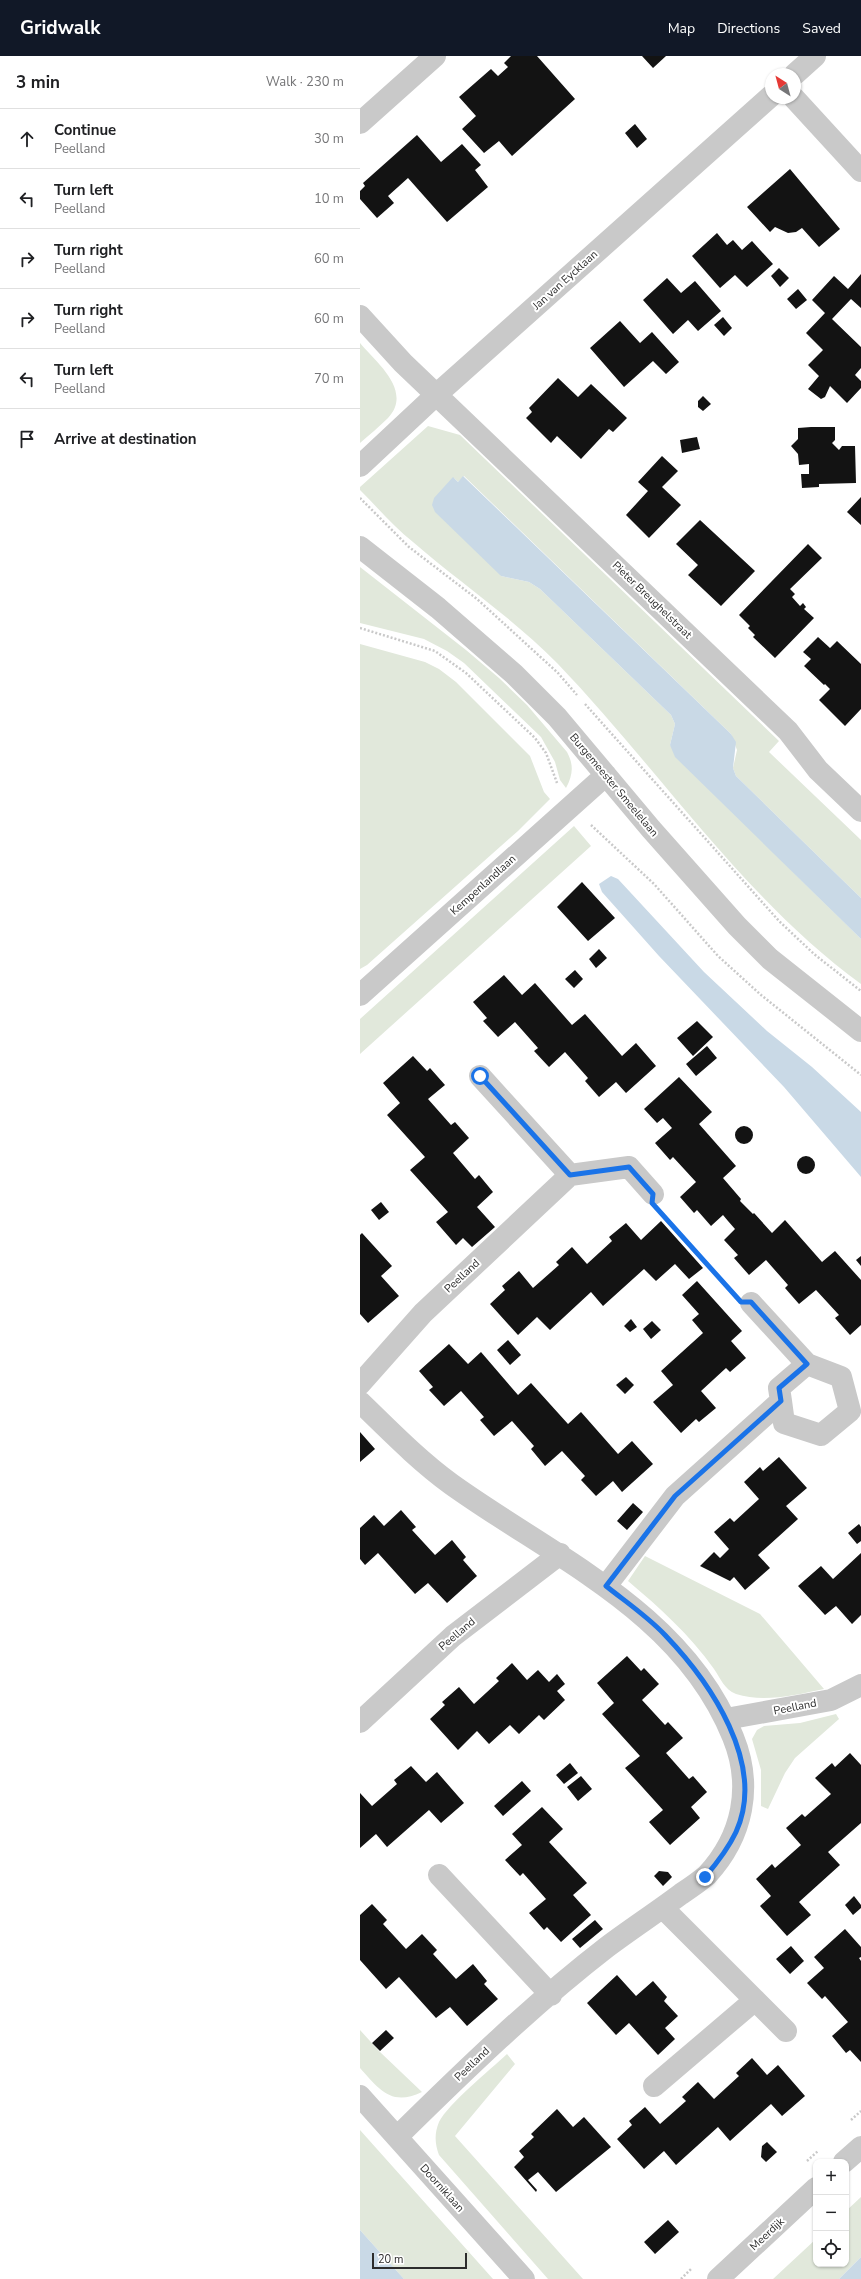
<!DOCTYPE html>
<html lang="en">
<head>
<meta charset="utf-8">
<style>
	:root { --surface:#fff; --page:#f6f6f6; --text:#202124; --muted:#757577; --line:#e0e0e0; --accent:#111827 }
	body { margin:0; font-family:"Nunito Sans",sans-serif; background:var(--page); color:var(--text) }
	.controls { position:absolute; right:12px; bottom:12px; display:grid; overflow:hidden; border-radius:8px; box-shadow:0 1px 3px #0004 }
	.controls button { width:36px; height:36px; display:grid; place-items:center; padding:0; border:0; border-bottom:1px solid var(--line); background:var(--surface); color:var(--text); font:20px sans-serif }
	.compass { position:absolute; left:405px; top:12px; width:36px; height:36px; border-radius:50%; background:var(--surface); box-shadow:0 1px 3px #0004; rotate:324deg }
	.scale { position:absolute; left:12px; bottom:10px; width:95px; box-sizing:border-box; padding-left:4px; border:2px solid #2c2c2c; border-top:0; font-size:11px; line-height:14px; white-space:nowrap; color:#2c2c2c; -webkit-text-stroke:3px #fff; paint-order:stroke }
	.stop { position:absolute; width:12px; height:12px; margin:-9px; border:3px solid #1a73e8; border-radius:50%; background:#fff }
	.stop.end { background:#1a73e8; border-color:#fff; box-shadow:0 1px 4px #0008 }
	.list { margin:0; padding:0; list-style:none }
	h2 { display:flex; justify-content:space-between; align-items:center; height:52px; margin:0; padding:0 16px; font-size:17px }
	h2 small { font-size:13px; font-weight:400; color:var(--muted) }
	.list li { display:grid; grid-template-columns:26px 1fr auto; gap:12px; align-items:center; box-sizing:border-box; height:60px; padding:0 16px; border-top:1px solid var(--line) }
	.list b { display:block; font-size:15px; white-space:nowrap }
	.list p { margin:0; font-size:13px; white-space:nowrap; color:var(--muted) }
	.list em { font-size:13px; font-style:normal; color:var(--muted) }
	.icon { flex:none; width:22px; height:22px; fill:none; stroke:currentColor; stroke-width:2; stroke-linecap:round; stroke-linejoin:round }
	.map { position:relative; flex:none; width:501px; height:2223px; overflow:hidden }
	header { display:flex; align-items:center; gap:24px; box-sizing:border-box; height:56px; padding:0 20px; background:var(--accent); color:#fff }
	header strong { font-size:19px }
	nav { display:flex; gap:22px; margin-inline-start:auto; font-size:14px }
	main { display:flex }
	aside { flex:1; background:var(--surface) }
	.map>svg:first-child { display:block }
</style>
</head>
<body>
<header>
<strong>Gridwalk</strong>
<nav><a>Map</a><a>Directions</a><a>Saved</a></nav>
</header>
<main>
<aside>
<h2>3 min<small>Walk · 230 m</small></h2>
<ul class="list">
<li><svg class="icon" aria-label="ahead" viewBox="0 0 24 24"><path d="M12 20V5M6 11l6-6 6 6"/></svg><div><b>Continue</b><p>Peelland</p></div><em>30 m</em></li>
<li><svg class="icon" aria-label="left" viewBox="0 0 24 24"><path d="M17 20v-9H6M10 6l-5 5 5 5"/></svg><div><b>Turn left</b><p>Peelland</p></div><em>10 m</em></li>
<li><svg class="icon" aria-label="right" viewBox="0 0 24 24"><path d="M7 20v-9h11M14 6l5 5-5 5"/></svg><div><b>Turn right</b><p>Peelland</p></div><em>60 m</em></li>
<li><svg class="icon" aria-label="right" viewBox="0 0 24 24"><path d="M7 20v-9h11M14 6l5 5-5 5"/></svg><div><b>Turn right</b><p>Peelland</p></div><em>60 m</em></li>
<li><svg class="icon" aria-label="left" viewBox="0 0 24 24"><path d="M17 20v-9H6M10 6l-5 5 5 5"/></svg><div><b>Turn left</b><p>Peelland</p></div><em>70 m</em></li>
<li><svg class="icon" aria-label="arrive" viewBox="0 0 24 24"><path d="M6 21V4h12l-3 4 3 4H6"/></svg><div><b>Arrive at destination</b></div></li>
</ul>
</aside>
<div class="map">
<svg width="501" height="2223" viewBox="0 0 501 2223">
	<rect width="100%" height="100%" fill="#fff"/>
	<path fill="#e1e8db" d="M0 287C17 307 53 335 28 362 19 371 9 379 0 387Z
		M68 370 100 379 419 685 409 696 501 784V842L376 720 373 712 377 694 371 678 104 420 98 426 94 422 141 520 169 526 180 533 311 659 315 668 310 689 438 821 501 883V928C381 840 299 713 197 607 153 562 100 527 53 486 34 471 17 451 0 434V431Z
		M0 511 106 594 139 622 167 649 207 696C214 709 213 719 206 732L200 724 195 706 181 681 104 607 87 595 64 583 0 567Z
		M0 588 65 606 79 613 96 626 170 700 184 736 190 743 158 775 7 909 0 913Z
		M214 770 231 790 0 998V963Z
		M285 1500 400 1558 464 1633C436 1639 403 1647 376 1638 364 1633 361 1623 354 1613 330 1579 300 1552 268 1525Z
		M476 1658 479 1663 435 1702 425 1717 408 1753 401 1750V1714L392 1683 397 1674 404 1670 440 1667Z
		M0 1974 20 1996 62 2036C31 2051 19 2033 0 2012Z
		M147 1998 155 2008 95 2080 223 2223H188L79 2099C75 2088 74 2078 79 2066 88 2048 130 2014 147 1998Z
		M0 2074 133 2223H44L0 2174Z
		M501 2141V2201L479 2223H413L456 2183V2208H486V2155Z"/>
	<path fill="#c9d9e6" d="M103 420 371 678 376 686 373 712 376 720 501 842V883L315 701 310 689 315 668 311 659 180 533 169 526 141 520 75 456 72 449 74 442 93 421 98 426Z
		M251 820 258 823 344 916 407 975 452 1011 501 1056V1121L424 1031 299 900 242 836 239 828Z
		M0 2174 44 2223H0Z
		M501 2201V2223H479Z"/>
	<path fill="#131313" d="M151 0H177L215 43 152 100 139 85 124 97 102 73 116 60 99 41 131 13 138 20 148 11 144 7Z
		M282 0H306L293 12Z
		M275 68 287 83 277 92 265 77Z
		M57 79 81 106 102 88 121 109 115 114 128 131 87 166 48 122 28 140 34 147 17 162 0 143V135L5 130 3 127Z
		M430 113 480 173 459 191 442 172 436 176 428 177 415 171 410 176 387 151Z
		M357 177 367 189 373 184 382 194 392 185 413 208 387 231 375 219 360 232 332 200Z
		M419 212 429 222 420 231 411 220Z
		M501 218V252L491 243 472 263 501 291V312L495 319 501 325V332L487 347 470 330 465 341 461 343 448 333 459 320 448 309 463 294 446 277 465 257 452 244 474 220 488 233Z
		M307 222 321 237 335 225 361 255 338 275 328 264 313 278 283 244Z
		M438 233 447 244 436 253 427 243Z
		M363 261 372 272 364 280 354 269Z
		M260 265 280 287 292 276 319 306 306 318 293 305 264 331 230 292Z
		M198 322 218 341 231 328 267 362 253 376 249 373 221 403 197 380 191 387 166 362 172 356 169 352Z
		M343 340 351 348 343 355 338 351V345Z
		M451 371H475V384L472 387 479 394 482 390H495L496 427 459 428V431L442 432 441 418H449V408L439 409 438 398 431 390 438 383V372Z
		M337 381 340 393 322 397 320 384Z
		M302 400 318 415 302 431 321 449 289 482 266 459 288 435 278 426Z
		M501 441V469L487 456Z
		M340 464 395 515 361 550 328 519 338 509 316 488Z
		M448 488 462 502 430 533 435 538 432 541 440 550 443 547 446 551 444 553 454 562 415 602 393 581 395 579 388 572 390 570 379 559Z
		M458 581 470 592 477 585 501 608V653L485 670 459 644 470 633 465 628 464 629 444 610 451 603 443 596Z
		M222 826 255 862 228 885 197 851Z
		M239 893 247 902 236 912 229 903Z
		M215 914 223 923 214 932 205 923Z
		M144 919 162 939 175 927 212 969 225 958 262 1000 276 987 296 1010 266 1037 256 1026 239 1041 225 1025 228 1022 205 996 189 1011 174 995 178 992 155 966 138 981 123 965 127 962 113 946Z
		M337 965 353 981 333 1000 317 982Z
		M347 990 357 1002 336 1020 326 1008Z
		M53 1000 67 1015 70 1012 85 1029 68 1043 91 1069 95 1066 109 1082 93 1097 115 1123 119 1119 133 1136 117 1151 135 1171 112 1191 103 1182 96 1189 76 1166 88 1156 50 1114 65 1101 27 1059 40 1047 23 1027Z
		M319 1021 352 1056 339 1068 376 1110 363 1122 381 1143 380 1145 393 1158 394 1157 412 1177 425 1164 462 1206 475 1195 501 1224V1269L490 1279 475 1262 479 1259 456 1234 439 1248 425 1232 428 1229 406 1204 389 1219 374 1202 378 1199 364 1184 375 1173 368 1165 363 1159 351 1170 337 1154 334 1157 320 1141 336 1126 313 1101 310 1104 295 1087 312 1072 303 1062 297 1067 284 1053Z
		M375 1079a9 9 0 1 1 18 0a9 9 0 1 1-18 0Z
		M437 1109a9 9 0 1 1 18 0a9 9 0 1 1-18 0Z
		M21 1146 29 1156 19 1164 11 1154Z
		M301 1165 343 1212 329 1223 315 1208 296 1225 284 1213 243 1250 231 1236 190 1274 177 1261 158 1279 130 1248 145 1234 142 1230 159 1215 173 1232 199 1209 196 1206 212 1191 227 1208 252 1185 249 1181 266 1167 281 1184Z
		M2 1177 32 1210 21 1220 39 1240 8 1267 0 1258V1179Z
		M501 1200V1210L496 1204Z
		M337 1225 382 1275 371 1285 386 1302 370 1316 366 1312 341 1335 356 1352 339 1366 336 1363 321 1377 293 1346 313 1329 301 1315 343 1277 332 1264 339 1258 322 1239Z
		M271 1263 277 1271 270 1276 264 1270Z
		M292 1265 301 1274 291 1283 283 1273Z
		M148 1284 161 1299 150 1309 137 1294Z
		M89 1288 108 1308 121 1296 158 1339 171 1327 208 1368 221 1356 258 1398 272 1385 293 1408 262 1436 253 1425 236 1440 221 1424 225 1420 202 1395 185 1410 171 1393 174 1390 152 1365 134 1380 120 1364 124 1361 101 1335 84 1350 69 1334 73 1331 59 1315Z
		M266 1321 274 1329 265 1338 256 1329Z
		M0 1376 15 1393 0 1406Z
		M419 1401 447 1432 426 1450 438 1463 398 1499 410 1512 385 1534 374 1521 370 1525 340 1510 354 1496 360 1502 369 1493 354 1476 370 1462 374 1466 399 1443 384 1426 400 1411 403 1415Z
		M273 1447 283 1456 267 1474 257 1465Z
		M41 1454 56 1471 52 1474 75 1499 92 1484 106 1501 103 1504 117 1520 87 1547 68 1527 55 1538 18 1497 5 1509 0 1503V1472L14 1459 24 1470Z
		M499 1468 501 1471V1485L497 1488 488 1477Z
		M501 1497V1559L492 1568 476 1550 465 1559 438 1530 461 1510 473 1523Z
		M267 1600 281 1615 284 1612 299 1628 282 1644 305 1669 308 1666 323 1682 306 1697 329 1723 333 1720 347 1736 331 1751 340 1762 310 1789 289 1766 303 1754 265 1712 280 1700 242 1658 254 1647 237 1627Z
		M152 1607 167 1624 178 1614 189 1626 197 1618 205 1628 197 1635 205 1644 184 1664 179 1659 159 1678 150 1669 129 1688 117 1675 98 1694 70 1663 85 1649 82 1646 99 1631 114 1648 139 1625 136 1622Z
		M490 1697 501 1709V1767L468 1796 480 1809 439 1846 451 1859 427 1880 400 1850 411 1840 396 1823 412 1808 415 1812 441 1789 426 1772 442 1758 445 1761 471 1738 455 1722 472 1707 475 1711Z
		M210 1707 218 1717 204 1728 196 1719Z
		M51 1710 66 1726 77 1716 104 1747 81 1767 69 1754 27 1791 16 1778 0 1792V1737L12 1750 37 1728 34 1724Z
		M221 1720 232 1733 218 1745 207 1731Z
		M162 1725 171 1735 143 1760 134 1750Z
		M182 1751 203 1773 189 1786 227 1827 213 1839 231 1859 201 1886 187 1871 184 1874 169 1857 186 1843 163 1817 160 1820 145 1804 162 1789 152 1778Z
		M299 1815 308 1816 312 1821 303 1830 294 1820Z
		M494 1840 501 1849V1852L493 1859 485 1849Z
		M12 1848 27 1864 23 1868 46 1893 62 1878 77 1894 73 1898 96 1923 113 1908 127 1925 124 1928 138 1943 107 1970 90 1951 76 1962 39 1921 26 1933 0 1904V1859Z
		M235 1864 243 1873 220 1892 212 1883Z
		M485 1873 501 1891V1901L499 1902 501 1905V2006L490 1994 486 1997 472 1980 488 1966 465 1940 462 1943 447 1927 464 1912 454 1901Z
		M431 1890 444 1905 430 1918 416 1903Z
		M257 1919 276 1940 293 1925 307 1941 304 1945 318 1960 305 1972 315 1983 298 1999 269 1967 256 1979 227 1947Z
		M26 1974 34 1982 20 1995 12 1987Z
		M392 2002 407 2019 418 2009 445 2040 422 2060 411 2048 370 2085 358 2071 316 2109 304 2095 284 2113 257 2083 272 2069 269 2065 285 2051 300 2068 326 2045 322 2041 338 2026 354 2043 379 2020 376 2017Z
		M197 2053 213 2071 224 2061 251 2091 196 2136 178 2116 168 2124 177 2134 176 2136 154 2111 164 2101 159 2095 174 2081 171 2078Z
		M407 2086 417 2096 406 2106 401 2101 402 2090Z
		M308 2164 319 2176 295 2198 284 2186Z"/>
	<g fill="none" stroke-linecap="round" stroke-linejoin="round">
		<path stroke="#c9c9c9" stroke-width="2.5" stroke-dasharray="2 2" stroke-linecap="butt" d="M0 442 49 491 117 543 198 617 217 639
			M0 572 75 595 106 617 175 682 186 697 197 727
			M225 648 419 865 454 898 501 935
			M231 769 294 828 358 900 401 939 501 1019
			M306 1163 368 1232
			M491 2064 501 2055
			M447 2105 458 2095
			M321 2223 331 2213"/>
		<path stroke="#c9c9c9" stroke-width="22" d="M435 18 455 0
			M434 42 501 115
			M0 67 75 0
			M0 260 43 307 428 675 458 714 501 755
			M0 410 76 339 411 40
			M0 491 78 552 154 618 197 661 291 773 377 870 410 903 501 975
			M0 939 246 719
			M120 1020 210 1119
			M0 1328 63 1257 210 1119 269 1111 293 1138
			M421 1345 424 1367 461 1379 490 1355 481 1321 447 1308
			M0 1346C29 1374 58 1404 91 1428 194 1502 323 1556 373 1681 393 1730 383 1780 347 1819 339 1826 330 1832 321 1838 297 1856 271 1873 247 1891 172 1949 104 2015 37 2081
			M246 1530 315 1440 421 1345 419 1332 447 1308 391 1247
			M366 1663 471 1644 501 1629
			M0 1666 93 1580 200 1498
			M79 1819 191 1939
			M303 1852 426 1975
			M294 2030 395 1944
			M0 2040 164 2223
			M484 2106 501 2091
			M358 2223 456 2132"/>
	</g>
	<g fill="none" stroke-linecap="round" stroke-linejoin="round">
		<path stroke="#1a73e8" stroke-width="5" d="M120 1020 210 1119 269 1111 293 1138 292 1147 381 1246H391L447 1308 419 1332 421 1345 315 1440 246 1530C266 1546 287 1560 305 1579 350 1626 407 1708 376 1776 368 1793 357 1807 345 1821"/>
	</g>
	<g text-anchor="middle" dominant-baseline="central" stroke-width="4" stroke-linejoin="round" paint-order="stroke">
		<g font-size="11" fill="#2c2c2c" stroke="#fff">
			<text transform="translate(205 224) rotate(-42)">Jan van Eycklaan</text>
			<text transform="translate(292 544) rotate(44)">Pieter Breughelstraat</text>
			<text transform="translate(254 729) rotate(50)">Burgemeester Smeelelaan</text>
			<text transform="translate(123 829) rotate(-42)">Kempenlandlaan</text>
			<text transform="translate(102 1220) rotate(-43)">Peelland</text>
			<text transform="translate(97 1578) rotate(-40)">Peelland</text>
			<text transform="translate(435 1651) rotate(-11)">Peelland</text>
			<text transform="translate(112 2008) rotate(-44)">Peelland</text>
			<text transform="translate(82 2132) rotate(48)">Doorniklaan</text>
			<text transform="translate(407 2178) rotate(-43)">Meerdijk</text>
		</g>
	</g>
</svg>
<div class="controls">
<button>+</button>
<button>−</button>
<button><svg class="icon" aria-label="locate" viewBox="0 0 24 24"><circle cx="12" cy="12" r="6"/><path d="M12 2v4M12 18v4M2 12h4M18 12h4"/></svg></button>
</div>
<svg class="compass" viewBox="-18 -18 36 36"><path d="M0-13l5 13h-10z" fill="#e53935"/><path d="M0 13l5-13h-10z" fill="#757577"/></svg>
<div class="scale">20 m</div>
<div class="stop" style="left:120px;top:1020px"></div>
<div class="stop end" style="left:345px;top:1821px"></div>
</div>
</main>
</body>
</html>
